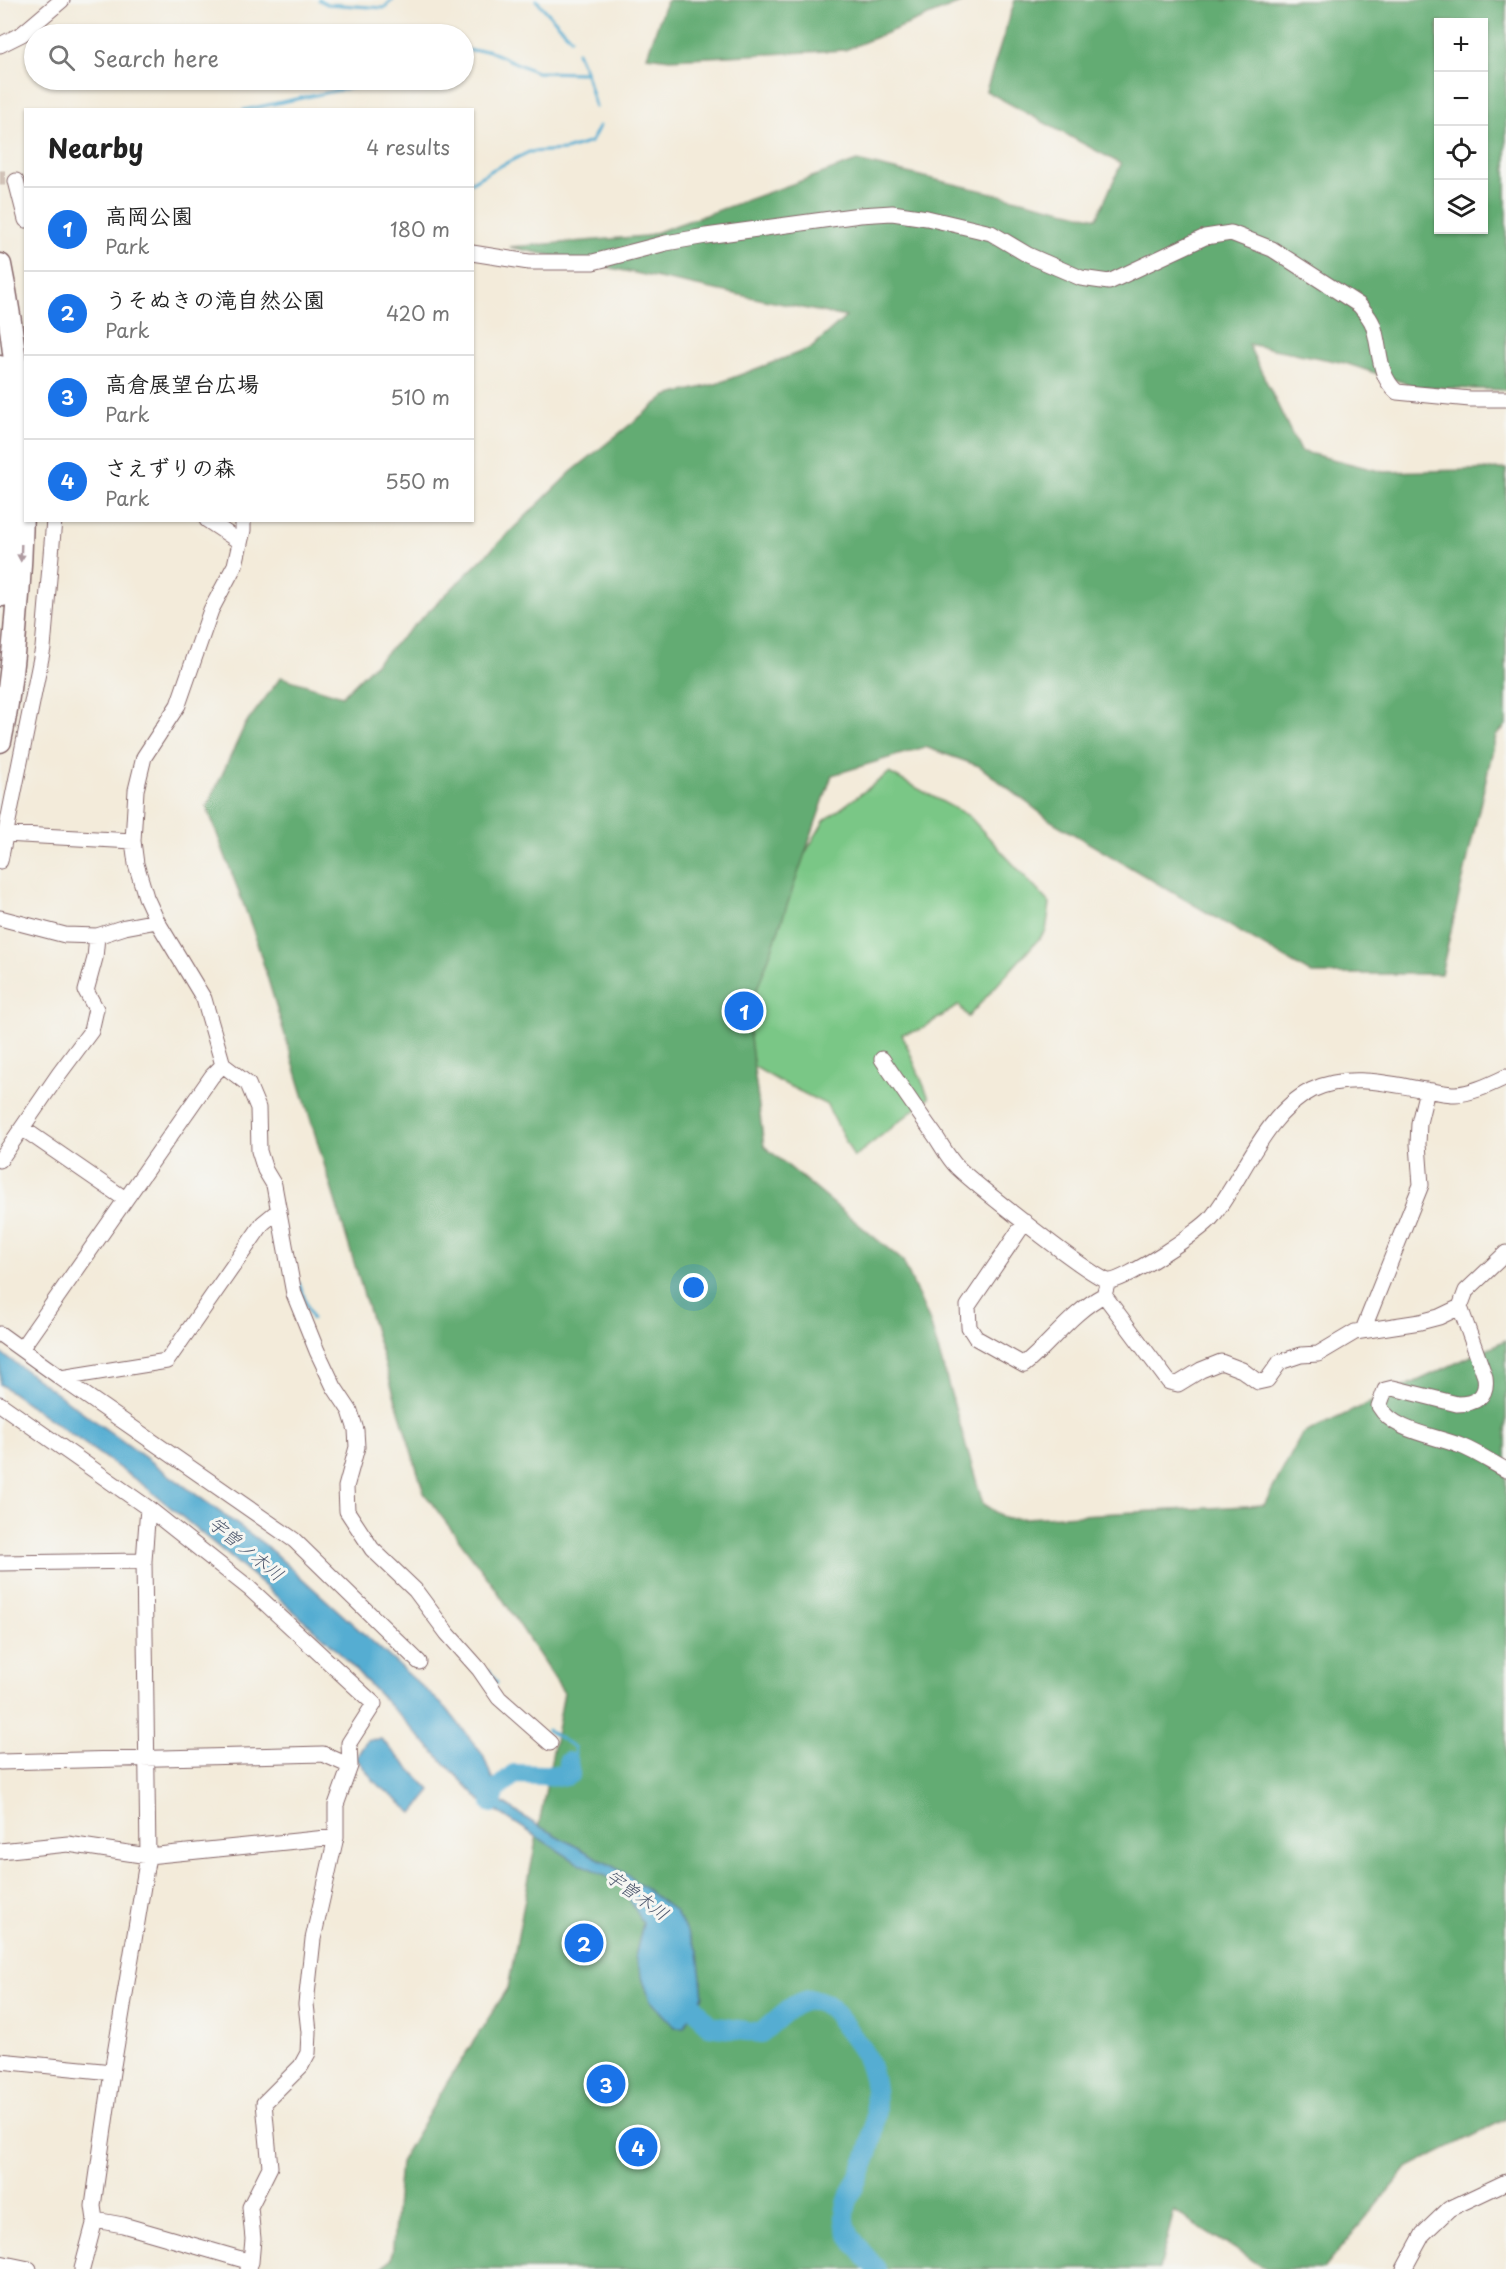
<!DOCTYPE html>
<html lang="en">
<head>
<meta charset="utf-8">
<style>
	:root { --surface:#fff; --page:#f2f2f2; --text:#222; --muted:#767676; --line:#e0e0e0; --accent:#1a73e8 }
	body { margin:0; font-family:"Playpen Sans","Klee One",sans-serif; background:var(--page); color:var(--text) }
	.controls { position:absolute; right:18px; top:18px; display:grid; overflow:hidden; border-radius:0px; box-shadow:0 2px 4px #0004 }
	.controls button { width:54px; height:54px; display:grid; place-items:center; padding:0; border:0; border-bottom:2px solid var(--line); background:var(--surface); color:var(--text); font:30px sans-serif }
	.you { position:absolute; left:694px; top:1288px; width:21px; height:21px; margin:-15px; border:4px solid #fff; border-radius:50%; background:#1a73e8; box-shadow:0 0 0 9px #1a73e833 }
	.badge { display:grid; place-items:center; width:39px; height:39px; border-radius:50%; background:var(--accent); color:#fff; font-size:20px; font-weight:700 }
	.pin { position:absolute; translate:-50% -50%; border:3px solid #fff; box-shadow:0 2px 6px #0006 }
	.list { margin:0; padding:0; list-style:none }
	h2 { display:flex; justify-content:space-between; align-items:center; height:78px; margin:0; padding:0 24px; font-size:26px }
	h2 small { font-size:20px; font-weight:400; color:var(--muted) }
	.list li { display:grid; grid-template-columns:39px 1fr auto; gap:18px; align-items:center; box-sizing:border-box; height:84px; padding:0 24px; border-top:2px solid var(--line) }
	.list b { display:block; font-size:22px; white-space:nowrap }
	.list p { margin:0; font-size:20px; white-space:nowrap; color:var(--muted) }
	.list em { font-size:20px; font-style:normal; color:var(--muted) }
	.icon { flex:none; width:33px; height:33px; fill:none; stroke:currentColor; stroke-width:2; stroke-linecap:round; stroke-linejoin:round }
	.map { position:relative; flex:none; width:1506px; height:2269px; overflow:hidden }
	.search { position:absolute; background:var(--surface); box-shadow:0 2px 4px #0004; left:24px; top:24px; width:450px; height:66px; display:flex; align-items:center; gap:15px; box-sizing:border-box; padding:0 21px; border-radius:33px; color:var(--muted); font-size:22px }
	.panel { position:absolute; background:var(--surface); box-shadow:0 2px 4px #0004; left:24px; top:108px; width:450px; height:414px; border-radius:0px }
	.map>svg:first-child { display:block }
</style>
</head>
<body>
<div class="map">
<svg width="1506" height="2269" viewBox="0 0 1506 2269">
	<rect width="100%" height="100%" fill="#f6f6f2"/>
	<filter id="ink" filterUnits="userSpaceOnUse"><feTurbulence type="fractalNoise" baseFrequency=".0167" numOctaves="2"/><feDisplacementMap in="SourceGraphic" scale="12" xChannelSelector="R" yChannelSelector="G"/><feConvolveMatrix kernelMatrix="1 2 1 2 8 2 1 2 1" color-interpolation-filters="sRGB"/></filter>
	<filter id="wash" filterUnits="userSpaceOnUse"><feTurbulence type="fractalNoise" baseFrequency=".008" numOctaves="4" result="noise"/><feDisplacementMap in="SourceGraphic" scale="24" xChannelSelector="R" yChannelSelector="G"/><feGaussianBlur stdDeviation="1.35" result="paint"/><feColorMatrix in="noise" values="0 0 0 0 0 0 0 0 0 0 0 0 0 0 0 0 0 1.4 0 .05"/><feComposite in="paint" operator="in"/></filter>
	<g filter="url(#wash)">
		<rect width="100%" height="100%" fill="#f3ebda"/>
		<path fill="#7ac786" stroke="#627358" stroke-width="1.5" d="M889 773 969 816 1050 904 1046 931 968 1017 959 1005 920 1030 902 1034 929 1098 854 1157 827 1105 779 1081 722 1048 780 896 824 821Z"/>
		<path fill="#63ac73" stroke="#56664f" stroke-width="1.5" fill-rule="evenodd" d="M668 0H967L845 50 670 59 647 56 663 9Z
			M1015 0H1506V390L1417 387 1345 363 1248 344 1300 451 1383 472 1506 469V725L1496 736 1441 974H1312L1051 821 979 766 925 747 832 775 771 952 747 1015 764 1146 903 1261 930 1322 983 1504 1006 1519 1264 1505 1302 1434 1506 1340V2119L1407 2168 1323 2269H1266L1174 2211 1159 2269H381L392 2258 400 2162 448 2081 508 1988 564 1693 496 1589 424 1493 253 930 207 807 245 725 281 677 342 696 571 472 666 396 716 384 811 348 846 317 510 247 646 236 857 161 1097 218 1121 164 986 91ZM1438 22H1484V230H1438Z"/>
		<path fill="#54add2" stroke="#4f667e" stroke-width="1.5" d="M0 1352 264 1544 447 1709 483 1755 501 1802 535 1824 625 1873 675 1911 698 1952 703 1996 684 2027H675L650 2000 635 1957 643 1923 620 1883 573 1860 481 1801 329 1642 252 1575 146 1487 0 1384Z
			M381 1739 431 1791 413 1813 374 1781 356 1758 367 1740Z"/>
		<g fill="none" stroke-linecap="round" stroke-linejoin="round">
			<path stroke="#54add2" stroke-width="3" d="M319 0 327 4 384 8 392 0
				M536 0 571 38
				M464 51 487 50 536 72 586 73
				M577 52 586 73 595 107
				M244 110 354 87 378 80
				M472 182 492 170 529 152 565 150 591 142 599 126
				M299 1283 312 1319
				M489 1671 497 1683
				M547 1730 574 1747 575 1754 568 1762"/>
			<path stroke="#54add2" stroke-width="20" d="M492 1803 496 1790 514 1774 566 1776 570 1774 568 1762
				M690 1985V2001L709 2026 761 2033C788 2011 812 1977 841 2021 849 2032 858 2043 865 2055 882 2088 877 2135 863 2167 856 2182 844 2202 845 2219 846 2237 865 2255 876 2269"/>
		</g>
	</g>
	<g filter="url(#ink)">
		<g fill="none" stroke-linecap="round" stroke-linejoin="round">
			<path stroke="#d1c2b7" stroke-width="15" stroke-dasharray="15 8" stroke-linecap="butt" d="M0 178H5"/>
			<g stroke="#856668" stroke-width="17">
				<path id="minor" d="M0 45 22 34 62 0
					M16 181 26 220
					M472 253 529 262H593L666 243 706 236 860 215 892 213 927 218 991 233 1028 255 1081 278 1109 282 1205 237 1231 233 1272 249 1359 305C1364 311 1370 317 1373 325 1381 348 1377 375 1397 392L1470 399H1506
					M207 520 240 542
					M243 520V530L235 565 211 610 178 705 144 757 136 790 133 841 136 864 146 897 157 921 204 999 223 1065 248 1084 258 1108 259 1151 265 1170 274 1185 294 1294 317 1351 334 1387 350 1411 356 1430 357 1447 346 1487 347 1511 372 1549 415 1590 447 1633 479 1669 499 1698 550 1743
					M4 834 133 841
					M0 861 43 648 54 520
					M0 918 65 935 97 936
					M882 1059C899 1084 916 1109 934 1134 941 1144 948 1158 957 1167 974 1183 1094 1280 1109 1281 1124 1282 1202 1230 1212 1217 1243 1178 1265 1113 1312 1090 1351 1072 1392 1085 1432 1091 1439 1092 1447 1094 1455 1094 1471 1094 1491 1084 1506 1077
					M22 1128 125 1199
					M0 1160 59 1074 91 1031 96 1009 86 991 95 958 97 936 125 927 157 921
					M1025 1222 968 1306 969 1327 976 1338 1024 1365C1052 1342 1072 1312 1104 1295
					M1506 1253 1466 1291 1460 1307 1485 1377C1488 1397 1475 1404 1457 1404L1393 1388 1385 1390 1379 1406C1394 1432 1434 1435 1461 1446 1476 1452 1491 1462 1506 1470
					M1108 1281 1104 1295 1169 1382 1178 1384 1201 1370 1221 1362 1242 1370 1258 1382 1267 1380 1280 1362 1301 1355 1318 1354 1355 1332 1420 1322 1439 1317 1460 1307
					M1363 1330 1421 1185 1418 1144 1419 1123 1427 1090
					M0 1334 61 1378 167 1361 263 1223 279 1210
					M21 1349 212 1076 223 1065
					M61 1378 294 1540 419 1662
					M0 1404 148 1508 249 1588 374 1704 349 1743 350 1766 336 1805V1837L313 1939 306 2004 309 2032 308 2053 301 2066 264 2103 270 2167 250 2207 253 2239 251 2262 248 2269
					M0 1563 144 1561
					M0 1762 323 1754 350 1766
					M0 1851 68 1844 148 1856 336 1837
					M0 2061 112 2072
					M95 2220 93 2206 112 2072 148 1856 144 1561 148 1508
					M0 2263 29 2269
					M82 2269 95 2220 123 2225 251 2262
					M1404 2269 1423 2234 1449 2209 1506 2182"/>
			</g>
			<g stroke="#856668" stroke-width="25">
				<path id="highway" d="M0 265C24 382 27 501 16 619 13 660 9 701 0 741
					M0 367 7 484 3 595"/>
			</g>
			<use href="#minor" stroke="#fff" stroke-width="15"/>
			<use href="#highway" stroke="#fff" stroke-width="22"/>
		</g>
		<defs><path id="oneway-solid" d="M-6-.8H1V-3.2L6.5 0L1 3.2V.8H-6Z" transform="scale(1.5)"/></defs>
		<use fill="#ae9aa0" href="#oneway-solid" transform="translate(21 553) rotate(92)"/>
	</g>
	<g text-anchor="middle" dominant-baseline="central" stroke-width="6" stroke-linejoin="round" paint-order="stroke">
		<g font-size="18" font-style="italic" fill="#4e586e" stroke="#f6f6f2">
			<text transform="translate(247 1548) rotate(39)">宇曽ノ木川</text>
			<text transform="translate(638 1894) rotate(36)">宇曽木川</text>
		</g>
	</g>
</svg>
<div class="controls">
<button>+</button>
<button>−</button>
<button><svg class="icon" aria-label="locate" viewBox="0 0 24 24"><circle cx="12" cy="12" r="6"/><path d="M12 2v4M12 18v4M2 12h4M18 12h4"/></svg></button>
<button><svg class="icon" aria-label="layers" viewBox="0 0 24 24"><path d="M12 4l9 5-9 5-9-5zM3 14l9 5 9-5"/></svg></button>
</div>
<div class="you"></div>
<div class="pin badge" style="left:744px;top:1011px">1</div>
<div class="pin badge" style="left:584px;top:1943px">2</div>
<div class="pin badge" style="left:606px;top:2084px">3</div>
<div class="pin badge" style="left:638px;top:2147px">4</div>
<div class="search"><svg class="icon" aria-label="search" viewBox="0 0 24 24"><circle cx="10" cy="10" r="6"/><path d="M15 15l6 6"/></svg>Search here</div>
<section class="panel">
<h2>Nearby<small>4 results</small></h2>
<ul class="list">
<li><span class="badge">1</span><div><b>高岡公園</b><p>Park</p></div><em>180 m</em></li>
<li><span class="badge">2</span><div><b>うそぬきの滝自然公園</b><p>Park</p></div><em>420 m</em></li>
<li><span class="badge">3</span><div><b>高倉展望台広場</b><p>Park</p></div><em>510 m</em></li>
<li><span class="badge">4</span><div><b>さえずりの森</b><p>Park</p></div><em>550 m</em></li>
</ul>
</section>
</div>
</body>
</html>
